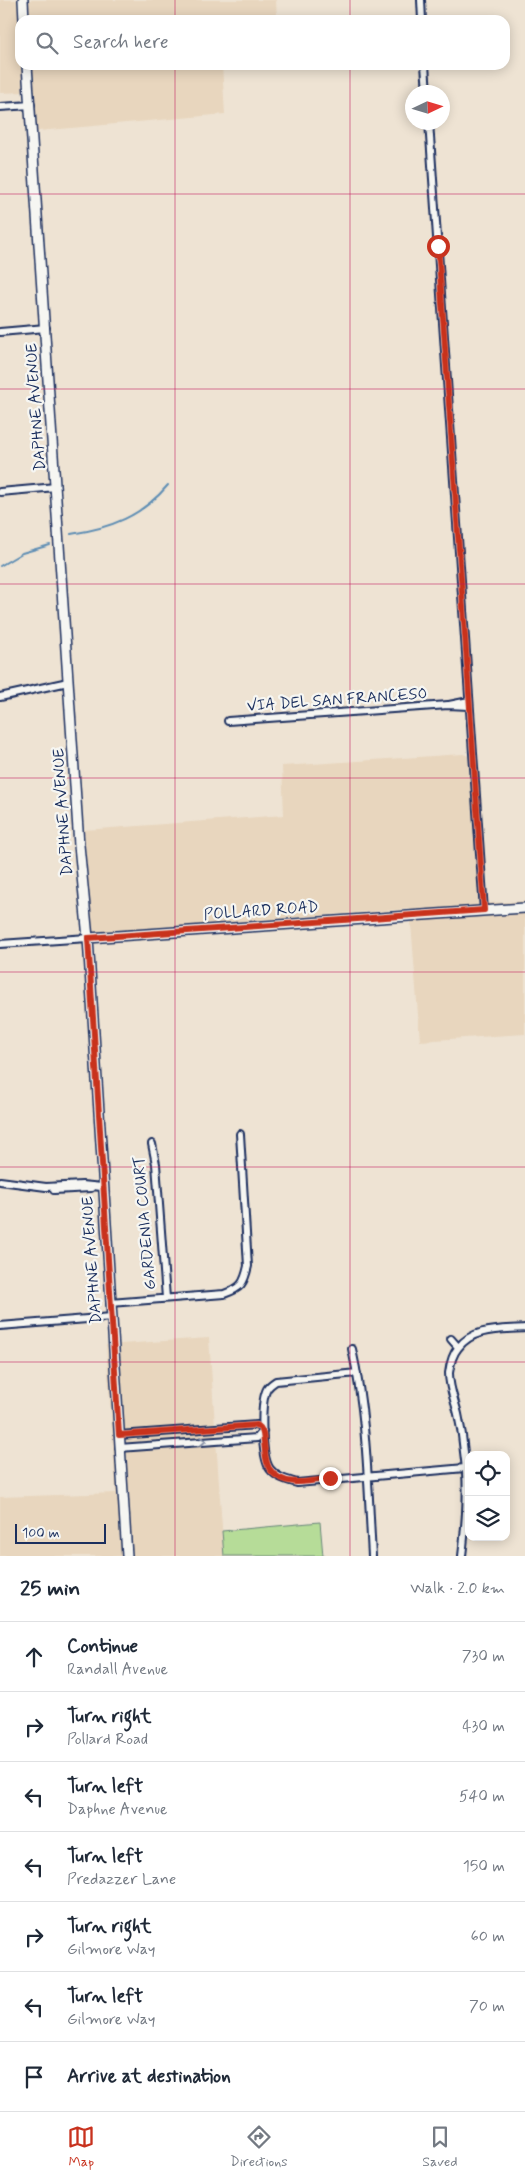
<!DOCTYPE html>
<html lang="en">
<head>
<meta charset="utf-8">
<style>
	:root { --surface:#fff; --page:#f6f6f7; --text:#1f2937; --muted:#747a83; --line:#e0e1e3; --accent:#c8321e }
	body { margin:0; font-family:Mynerve,sans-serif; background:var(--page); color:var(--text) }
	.controls { position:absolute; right:15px; bottom:15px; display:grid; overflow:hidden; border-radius:10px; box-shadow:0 2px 12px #0003 }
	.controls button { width:45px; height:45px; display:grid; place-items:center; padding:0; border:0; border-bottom:1px solid var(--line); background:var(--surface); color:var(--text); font:25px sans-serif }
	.compass { position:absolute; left:405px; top:85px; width:45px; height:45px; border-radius:50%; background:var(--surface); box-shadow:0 2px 12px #0003; rotate:86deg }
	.scale { position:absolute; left:15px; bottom:12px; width:91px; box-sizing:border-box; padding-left:5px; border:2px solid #1b2f5e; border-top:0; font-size:14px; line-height:18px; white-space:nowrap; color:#1b2f5e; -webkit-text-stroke:4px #f6f6f2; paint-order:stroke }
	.stop { position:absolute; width:15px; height:15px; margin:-11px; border:4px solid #c8321e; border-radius:50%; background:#fff }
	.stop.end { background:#c8321e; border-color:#fff; box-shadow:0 1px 5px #0008 }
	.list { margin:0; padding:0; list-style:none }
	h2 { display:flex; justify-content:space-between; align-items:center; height:65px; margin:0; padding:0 20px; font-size:21px }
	h2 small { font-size:16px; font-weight:400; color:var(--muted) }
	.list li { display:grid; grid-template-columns:32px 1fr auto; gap:15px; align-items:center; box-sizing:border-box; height:70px; padding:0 20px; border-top:1px solid var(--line) }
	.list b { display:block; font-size:19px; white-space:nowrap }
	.list p { margin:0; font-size:16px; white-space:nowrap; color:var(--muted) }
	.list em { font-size:16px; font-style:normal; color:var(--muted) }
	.icon { flex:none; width:28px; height:28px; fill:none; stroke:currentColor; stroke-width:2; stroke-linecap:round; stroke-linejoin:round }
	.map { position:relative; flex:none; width:525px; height:1556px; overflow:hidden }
	.search { position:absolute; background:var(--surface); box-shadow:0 2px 12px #0003; left:15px; right:15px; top:15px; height:55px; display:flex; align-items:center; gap:12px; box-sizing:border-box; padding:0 18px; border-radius:15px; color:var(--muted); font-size:19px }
	.sheet { height:555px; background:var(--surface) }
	nav { display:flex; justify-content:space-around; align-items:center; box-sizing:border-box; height:70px; border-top:1px solid var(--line); background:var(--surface); font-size:14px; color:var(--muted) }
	nav a { display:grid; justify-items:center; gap:2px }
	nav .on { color:var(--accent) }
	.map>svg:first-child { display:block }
</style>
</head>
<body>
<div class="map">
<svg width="525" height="1556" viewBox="0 0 525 1556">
	<rect width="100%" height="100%" fill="#eee3d3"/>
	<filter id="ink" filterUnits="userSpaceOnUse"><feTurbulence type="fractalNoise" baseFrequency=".02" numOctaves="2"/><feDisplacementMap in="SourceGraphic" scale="10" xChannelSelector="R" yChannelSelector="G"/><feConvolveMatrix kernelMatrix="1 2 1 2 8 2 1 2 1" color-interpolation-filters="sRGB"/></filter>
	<g filter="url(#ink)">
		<path fill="#e8d6be" d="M0 0H276L277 19 20 20V65H222L225 114 27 132 25 92 0 93Z
			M463 754 479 760 488 903 525 901V1034L420 1041 410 909 92 932 84 830 284 815 282 766Z
			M209 1338 224 1556H0V1497L116 1493 106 1345Z"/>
		<path fill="#b6dc98" stroke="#68867b" d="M320 1522 323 1556H224L222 1531Z"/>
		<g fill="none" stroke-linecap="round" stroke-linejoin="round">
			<path stroke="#5f8eb4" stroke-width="2" d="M71 534C111 528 142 516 168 485
				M0 566 22 553 50 545"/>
			<g stroke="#1b2f5e" stroke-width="10">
				<path id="minor" d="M421 0 422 20
					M425 65 427 92
					M0 107 31 105
					M429 122 484 911
					M0 332 46 328
					M0 492 56 487
					M0 697 68 682
					M449 705 469 701
					M228 721 448 705 469 706
					M0 944 88 938
					M152 1144 156 1164 166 1298
					M0 1181 46 1187 82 1185 102 1187
					M54 1190 91 1188
					M110 1303 224 1294C241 1288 244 1284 248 1266L240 1134
					M0 1326 112 1317
					M451 1339 458 1347
					M352 1349C367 1416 368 1487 372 1556
					M357 1373 276 1381C273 1383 269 1386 267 1389 260 1402 261 1457 270 1469 277 1478 287 1480 297 1483L465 1468
					M119 1435 257 1425 263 1431 257 1438 119 1448
					M462 1556C466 1522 469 1487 464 1452 463 1440 461 1427 458 1414 455 1401 449 1388 449 1373 450 1365 452 1355 458 1348 473 1327 502 1330 525 1328"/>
			</g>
			<g stroke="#1b2f5e" stroke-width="12">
				<path id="tertiary" d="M23 0 24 20
					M27 65 79 845 88 938 127 1556
					M88 938 525 908"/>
			</g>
			<use href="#minor" stroke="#f6f6f2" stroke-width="6"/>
			<use href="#tertiary" stroke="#f6f6f2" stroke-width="9"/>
		</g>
		<defs><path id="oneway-chevron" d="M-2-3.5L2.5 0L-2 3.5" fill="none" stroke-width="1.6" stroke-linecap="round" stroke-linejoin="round" transform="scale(1.25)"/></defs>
		<use stroke="#8892a8" href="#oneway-chevron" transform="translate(203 1441) rotate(-4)"/>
	</g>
	<g fill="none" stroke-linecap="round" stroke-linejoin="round" filter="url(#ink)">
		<path stroke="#c8321e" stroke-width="6" d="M330 1478C311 1481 282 1489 269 1468 265 1461 265 1450 264 1442 263 1435 264 1430 257 1425L119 1435 88 938 484 910 438 246"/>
	</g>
	<path fill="none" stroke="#c2185b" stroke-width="1" stroke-opacity="0.55" d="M175 0V20M350 0V20M175 65V1556M350 65V1556M0 194H525M0 389H525M0 584H525M0 778H525M0 972H525M0 1167H525M0 1362H525"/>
	<g text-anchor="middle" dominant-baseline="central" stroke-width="4.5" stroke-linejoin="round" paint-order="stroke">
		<g font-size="16" fill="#1b2f5e" stroke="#f6f6f2">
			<text transform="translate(36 407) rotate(-94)">DAPHNE AVENUE</text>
			<text transform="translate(337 700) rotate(-4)">VIA DEL SAN FRANCESO</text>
			<text transform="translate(63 812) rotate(-94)">DAPHNE AVENUE</text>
			<text transform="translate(261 911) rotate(-4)">POLLARD ROAD</text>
			<text transform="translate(145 1223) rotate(-95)">GARDENIA COURT</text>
			<text transform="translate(92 1260) rotate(-94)">DAPHNE AVENUE</text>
		</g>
	</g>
</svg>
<div class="controls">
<button><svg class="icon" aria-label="locate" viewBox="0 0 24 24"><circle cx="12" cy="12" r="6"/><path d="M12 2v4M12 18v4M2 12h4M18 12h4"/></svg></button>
<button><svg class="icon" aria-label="layers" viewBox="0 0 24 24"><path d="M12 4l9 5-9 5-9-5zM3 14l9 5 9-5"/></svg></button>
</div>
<svg class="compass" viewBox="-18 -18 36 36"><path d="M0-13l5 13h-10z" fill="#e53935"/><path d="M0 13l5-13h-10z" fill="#747a83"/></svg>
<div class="scale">100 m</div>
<div class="stop" style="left:438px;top:246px"></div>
<div class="stop end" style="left:330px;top:1478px"></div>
<div class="search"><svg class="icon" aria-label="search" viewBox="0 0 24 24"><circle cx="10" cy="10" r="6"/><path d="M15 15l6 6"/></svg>Search here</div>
</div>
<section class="sheet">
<h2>25 min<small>Walk · 2.0 km</small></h2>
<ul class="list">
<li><svg class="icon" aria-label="ahead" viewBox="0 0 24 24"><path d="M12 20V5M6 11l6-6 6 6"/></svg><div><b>Continue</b><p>Randall Avenue</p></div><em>730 m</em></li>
<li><svg class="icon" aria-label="right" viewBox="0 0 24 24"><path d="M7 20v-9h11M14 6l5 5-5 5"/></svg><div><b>Turn right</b><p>Pollard Road</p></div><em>430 m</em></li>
<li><svg class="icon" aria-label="left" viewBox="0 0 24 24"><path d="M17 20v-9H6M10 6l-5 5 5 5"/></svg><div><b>Turn left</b><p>Daphne Avenue</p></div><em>540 m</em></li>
<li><svg class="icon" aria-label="left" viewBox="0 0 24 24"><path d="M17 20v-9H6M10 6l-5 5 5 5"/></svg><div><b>Turn left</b><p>Predazzer Lane</p></div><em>150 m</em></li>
<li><svg class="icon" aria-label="right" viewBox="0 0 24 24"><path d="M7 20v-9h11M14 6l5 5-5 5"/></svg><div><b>Turn right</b><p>Gilmore Way</p></div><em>60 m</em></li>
<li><svg class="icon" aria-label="left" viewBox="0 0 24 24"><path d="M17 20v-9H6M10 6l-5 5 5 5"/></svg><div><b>Turn left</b><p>Gilmore Way</p></div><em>70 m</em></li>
<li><svg class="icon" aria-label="arrive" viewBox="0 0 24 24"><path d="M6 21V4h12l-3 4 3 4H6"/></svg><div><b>Arrive at destination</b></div></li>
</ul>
</section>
<nav>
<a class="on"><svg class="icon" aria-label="map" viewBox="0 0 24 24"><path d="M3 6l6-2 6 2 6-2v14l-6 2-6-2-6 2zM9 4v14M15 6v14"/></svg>Map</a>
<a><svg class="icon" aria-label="directions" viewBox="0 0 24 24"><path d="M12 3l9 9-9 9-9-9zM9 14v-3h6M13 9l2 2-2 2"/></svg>Directions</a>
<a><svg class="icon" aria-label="saved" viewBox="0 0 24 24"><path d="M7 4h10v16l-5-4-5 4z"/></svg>Saved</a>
</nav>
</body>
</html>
